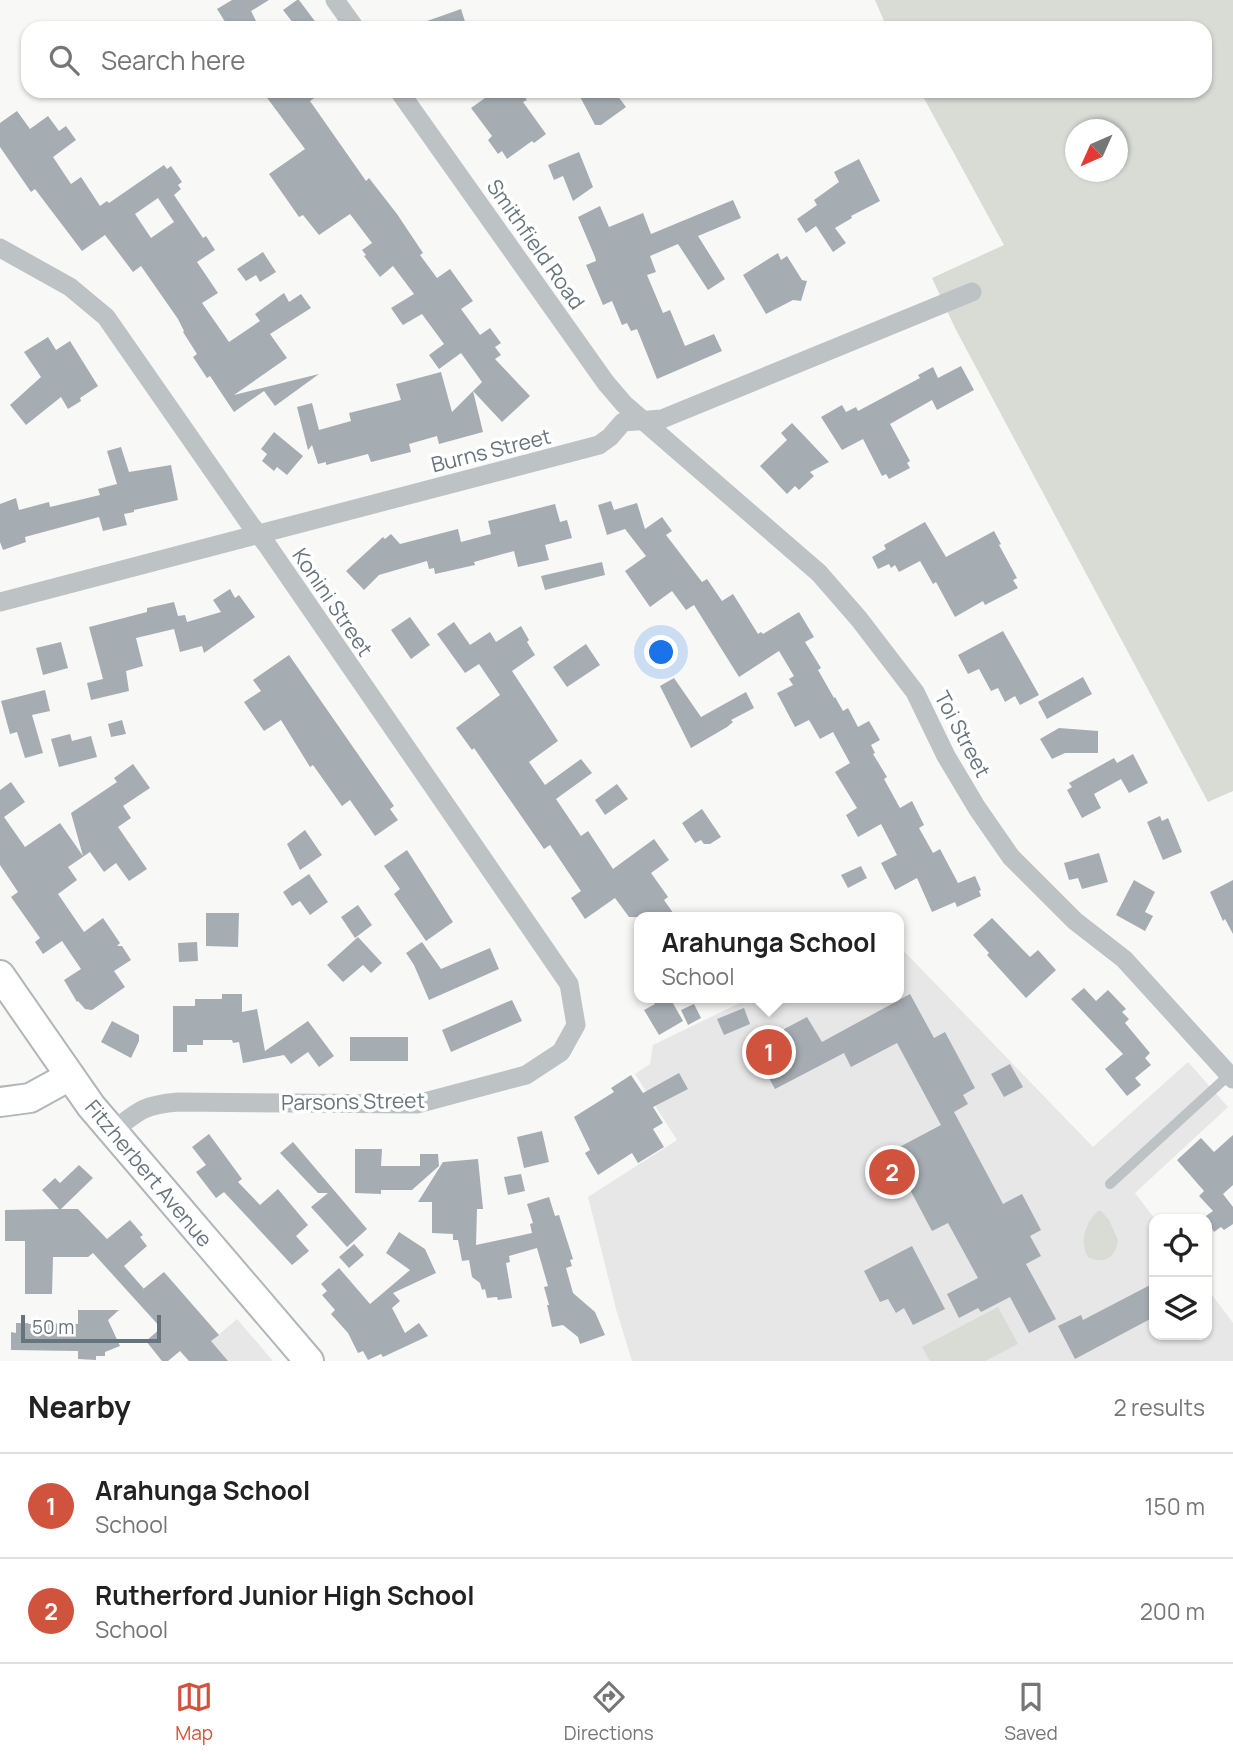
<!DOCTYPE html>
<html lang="en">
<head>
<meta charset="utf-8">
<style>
	:root { --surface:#fff; --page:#f6f6f6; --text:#222; --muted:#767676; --line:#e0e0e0; --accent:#d0533d }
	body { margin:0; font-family:Manrope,sans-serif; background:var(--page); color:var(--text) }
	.controls { position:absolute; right:21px; bottom:21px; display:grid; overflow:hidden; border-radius:14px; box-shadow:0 2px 5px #0004 }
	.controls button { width:63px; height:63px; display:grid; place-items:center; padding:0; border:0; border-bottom:2px solid var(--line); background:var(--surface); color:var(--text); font:35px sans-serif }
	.compass { position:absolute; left:1065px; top:119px; width:63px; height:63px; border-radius:50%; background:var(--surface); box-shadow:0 2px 5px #0004; rotate:225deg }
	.scale { position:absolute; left:21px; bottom:18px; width:140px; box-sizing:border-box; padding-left:7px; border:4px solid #66757d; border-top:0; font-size:19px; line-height:24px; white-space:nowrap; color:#66757d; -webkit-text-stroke:5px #fff; paint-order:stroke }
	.you { position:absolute; left:662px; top:653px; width:24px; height:24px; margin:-18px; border:5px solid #fff; border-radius:50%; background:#1a73e8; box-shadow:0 0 0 10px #1a73e833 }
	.badge { display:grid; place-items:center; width:46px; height:46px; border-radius:50%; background:var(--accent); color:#fff; font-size:23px; font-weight:700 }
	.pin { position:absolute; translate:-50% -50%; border:4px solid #fff; box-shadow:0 2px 7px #0006 }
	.popup { position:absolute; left:634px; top:912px; width:270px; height:91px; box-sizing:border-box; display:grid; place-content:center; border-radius:14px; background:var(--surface); filter:drop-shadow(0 2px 5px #0005); font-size:23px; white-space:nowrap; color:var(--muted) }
	.popup b { font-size:26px; color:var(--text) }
	.popup::after { content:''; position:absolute; left:50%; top:100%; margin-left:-14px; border:14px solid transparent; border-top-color:var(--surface) }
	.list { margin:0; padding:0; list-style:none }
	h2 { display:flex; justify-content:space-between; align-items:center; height:91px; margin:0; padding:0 28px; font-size:30px }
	h2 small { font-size:23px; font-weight:400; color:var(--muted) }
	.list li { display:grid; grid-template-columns:46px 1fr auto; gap:21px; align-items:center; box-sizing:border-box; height:105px; padding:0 28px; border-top:2px solid var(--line) }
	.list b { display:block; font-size:26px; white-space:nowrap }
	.list p { margin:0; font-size:23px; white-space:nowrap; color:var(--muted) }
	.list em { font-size:23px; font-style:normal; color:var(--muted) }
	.icon { flex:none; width:38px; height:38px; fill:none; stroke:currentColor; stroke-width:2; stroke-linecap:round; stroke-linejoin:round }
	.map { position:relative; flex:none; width:1233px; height:1361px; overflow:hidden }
	.search { position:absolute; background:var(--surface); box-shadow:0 2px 5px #0004; left:21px; right:21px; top:21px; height:77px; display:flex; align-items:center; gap:18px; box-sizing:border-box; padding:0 24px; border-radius:21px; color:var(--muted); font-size:26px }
	.sheet { height:301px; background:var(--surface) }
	nav { display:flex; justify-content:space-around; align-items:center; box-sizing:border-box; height:98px; border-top:2px solid var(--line); background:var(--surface); font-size:19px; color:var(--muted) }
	nav a { display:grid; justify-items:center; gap:4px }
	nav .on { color:var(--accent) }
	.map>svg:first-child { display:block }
</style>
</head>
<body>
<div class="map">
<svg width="1233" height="1361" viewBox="0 0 1233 1361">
	<rect width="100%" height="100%" fill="#f8f8f6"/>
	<path fill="#e6e7e6" d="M899 946 1093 1147 1188 1062 1228 1107 1135 1193 1155 1219 1154 1335H1207V1288L1233 1323V1361H632L616 1309 588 1197 677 1140 635 1074 650 1064 653 1045 750 998H898Z
		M237 1319 273 1361H188Z"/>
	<path fill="#d8dcd5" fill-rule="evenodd" d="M875 0H1233V791L1208 802 955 328 932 278 1004 245 920 91H1205V28H887ZM1076 130H1118V172H1076Z
		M1098 1211H1101L1109 1220 1118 1240C1116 1258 1103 1265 1088 1257 1079 1242 1085 1223 1098 1211Z
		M998 1307 1018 1344 985 1361H930L922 1347Z"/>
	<path fill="#a5adb2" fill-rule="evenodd" d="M232 0H269L251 11 256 21 244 28H229L217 9Z
		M297 0H299L320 28H297L283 10Z
		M461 9 467 28H414L413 26Z
		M262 91H324L310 101 366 181 369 178 397 214 423 253 420 255 437 278 450 269 473 301 461 309 480 335 490 328 501 343 495 347 501 355 495 359 530 396 502 422 473 391 482 382 461 353 439 369 429 355 444 344 422 314 403 325 400 321 391 308 414 294 393 266 380 277 364 256 366 255 362 250 372 243 350 214 319 235 303 215 299 217 269 174 305 149Z
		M480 91H520L527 100 523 102 546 134 534 143 532 141 507 159 502 151 498 154 488 140 492 136 471 108 485 98Z
		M577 91H614L626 107 601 125H595Z
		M17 111 30 129 48 116 59 131 66 126 76 140 53 157 71 184 81 177 100 206 107 201 109 203 164 165 167 169 171 166 182 182 178 185 181 189 174 195 203 238 206 236 215 250 197 262 218 293 202 303 229 342 260 321 255 314 284 293 289 302 301 294 311 308 270 334 287 358 234 395 319 374 275 406 264 391 234 412 210 376 207 378 193 357 197 354 183 332 184 331 178 319 141 266 133 272 105 235 82 251 35 189 31 192 0 147V123ZM158 198 174 222 151 238 135 214Z
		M579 152 593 187 573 201 563 176 554 180 548 165Z
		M859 159 880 201 851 216 852 218 835 228 846 243 833 252 816 226 806 233 797 219 817 205 814 200 839 182 834 172Z
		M733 200 741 218 698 236 725 279 708 290 678 244 650 256 656 272 647 275 663 313 670 310 685 346 714 334 722 351 657 379 637 329 631 331 627 323 622 325 612 301 603 305 586 265 596 261 595 257 578 217 600 206 609 227 643 213 651 234Z
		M263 252 276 272 260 282 256 275 246 281 237 269Z
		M778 253 781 260 787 256 802 280 807 281 801 301 793 300 766 314 743 275Z
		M48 337 56 350 70 341 98 386 80 398 81 401 68 409 61 397 26 425 10 405 41 377 24 352Z
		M961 366 974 390 937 410 932 400 890 424 910 461 907 463 910 468 889 479 886 474 882 476 863 439 842 450 821 417 842 405 846 412 856 407 858 411 920 378 918 375 933 367 938 378Z
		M441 372 452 412 473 391 483 432 439 444 437 436 409 444 411 452 371 462 368 454 326 465V462L318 464 312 445 308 450 297 407 312 403 319 430 351 421 349 413 401 400 396 384Z
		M792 423 829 462 810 472 814 476 799 490 795 486 787 494 760 466 787 440 781 433Z
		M274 432 303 456 287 475 277 467 274 471 262 461 267 454 261 449Z
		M121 447 129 472 171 465 178 500 134 510V512L124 514 127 525 103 531 99 517 25 537 26 542 3 550 0 542V504L16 498 19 510 49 502 50 507 100 495 98 489 117 484 107 451Z
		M611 501 614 510 637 503 645 529 662 517 672 531 666 535 702 582 707 579 722 601 733 594 758 634 761 632 763 634 799 612 814 637 805 642 821 668 818 670 834 698 835 697 843 711 848 708 858 727 869 721 880 740 871 745 875 753 873 754 887 777 884 779 900 808 912 801 924 825 919 828 933 853 940 849 958 883 975 876 981 890 979 891 981 896 957 907 955 902 932 912 917 878 895 890 881 863 897 855 881 824 858 837 846 815 857 808 835 772 850 763 833 732 820 739 809 720 795 727 777 693 793 685 789 679 794 676 779 651 739 677 694 605 686 610 672 591 650 607 625 571 646 556 625 529 607 535 598 505Z
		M555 504 560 522 567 520 572 538 545 545 549 560 518 567 514 551 474 562 475 565 435 574 434 568 429 569 427 561 379 575 364 590 346 571 383 537 385 539 391 534 400 544 458 529 461 542 491 534 488 521Z
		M925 522 946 557 994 531 1001 544 999 545 1017 578 1013 580 1018 588 985 605 983 601 955 617 936 582 933 584 920 561 899 572 895 565 891 568 889 564 878 569 872 557 886 549 884 545Z
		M602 562 605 575 545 590 541 576Z
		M230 589 235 598 239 595 255 617 204 653 202 646 180 652 174 629 136 638 143 666 126 671 129 691 91 700 87 683 103 679 89 627 147 612V608L174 602 178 616 185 615 187 622 221 612 213 600Z
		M410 617 430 645 411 659 391 630Z
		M454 622 470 645 490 632 496 642 521 626 529 640 527 642 535 655 512 671 558 741 529 762 545 785 581 759 592 773 556 799 581 836 588 831 613 869 654 839 669 860 651 873 668 897 664 900 676 917H629L615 898 585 919 571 898 581 891 550 845 544 849 474 748 472 750 456 728 500 695 479 664 465 673 437 634Z
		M1003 631 1039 695 1020 705 1015 696 1005 702 998 688 991 691 979 669 968 674 958 655Z
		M61 642 68 668 43 675 36 648Z
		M586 644 600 665 567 687 553 667Z
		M289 655 394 806 390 809 398 820 375 836 350 800 342 806 313 765 310 767 281 720 264 731 244 702 261 691 253 680Z
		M1083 677 1092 694 1047 719 1038 702Z
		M674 678 701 717 746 692 754 708 731 720 733 722 727 727 691 748 660 686Z
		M45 690 50 711 32 715 43 753 25 758 17 732 10 734 1 701Z
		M122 720 126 734 111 737 108 724Z
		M1059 728 1098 731V753H1065L1052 759 1040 739Z
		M70 734 72 741 91 736 97 757 59 767 51 739Z
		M1133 754 1148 783 1129 793 1121 779 1094 794 1101 808 1082 818 1067 790 1072 787 1069 783 1114 758 1117 763Z
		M133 764 150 788 123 806 131 818 118 827 147 869 129 881 116 863 104 872 90 852 68 867 77 880 58 894 84 932 103 918 120 943 117 946H122L131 960 114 971 125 987 92 1010 85 1009 78 1001 77 1002 64 980 81 969 62 941 43 954 35 942 40 938 11 897 18 892 0 865V790L11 782 25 802 4 817 25 847 60 823 83 856 71 813 117 782 114 778Z
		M617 784 628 799 605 815 595 800Z
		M702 809 721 837 710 844H704L701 840 695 843 682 823Z
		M1160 816 1162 821 1168 818 1182 852 1163 860 1147 822Z
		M305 830 322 855 300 870 287 844Z
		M407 850 453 922 426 941 394 894 400 889 384 866Z
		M1099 853 1108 882 1082 889 1078 878 1069 880 1064 863Z
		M861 866 867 878 848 888 841 875Z
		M309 874 328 902 310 915 300 901 292 906 283 892Z
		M1134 880 1155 892 1145 912 1153 916 1145 931 1116 915Z
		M1233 880V934L1225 919 1223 921 1210 892Z
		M358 905 372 925 355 938 341 917Z
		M206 913H239L238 947 206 946Z
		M992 918 1030 957 1038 950 1056 970 1026 998 987 955 989 953 973 935Z
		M358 937 382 963 371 973 363 965 343 982 327 965Z
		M197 942 198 961 179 962 178 943Z
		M422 942 441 969 490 948 499 969 429 1000 414 965 406 953Z
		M1084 988 1096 1001 1108 990 1126 1009 1122 1012 1129 1019 1125 1023 1150 1053 1145 1058 1151 1065 1135 1078 1141 1085 1127 1096 1105 1069 1123 1054 1071 999Z
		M222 994H242V1012L257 1009 265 1051 308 1021 334 1056 319 1067 308 1052 291 1064 284 1055 243 1063 239 1042 233 1043 232 1040H203V1045H187V1052H173V1006H195V999H222Z
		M910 994 934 1038 945 1032 975 1088 963 1095 968 1104 954 1112 1003 1204 1022 1194 1041 1230 1030 1236 1041 1256 1026 1264 1056 1319 1029 1333 1010 1297 981 1312 978 1308 959 1318 947 1294 978 1278 948 1223 932 1231 890 1152 941 1125 897 1043 851 1067 844 1053 775 1089 764 1069 772 1065 767 1056 768 1047 775 1043 771 1036 807 1017 822 1042Z
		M651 998H670L683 1021 659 1035 644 1010 655 1004Z
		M512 1000 522 1021 451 1052 442 1030Z
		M694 1004 701 1018 688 1025 681 1010Z
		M744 1008 750 1024 724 1035 717 1019Z
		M112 1021 139 1035V1041L131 1058 101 1042Z
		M350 1037H408V1061H350Z
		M1010 1064 1023 1087 1004 1097 991 1074Z
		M679 1073 688 1089 653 1107 663 1123 653 1129 664 1147 638 1163 632 1153 598 1175 585 1153 590 1150 574 1117 614 1092 611 1088 631 1075 643 1093Z
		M542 1131 549 1162 524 1168 517 1137Z
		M209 1134 242 1179 238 1182 260 1205 278 1189 308 1225 296 1236 309 1251 292 1265 224 1192 216 1198 196 1172 206 1165 192 1147Z
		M1233 1135V1185L1223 1194 1233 1207V1224L1224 1230 1221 1227 1214 1232 1207 1219 1203 1218 1213 1211 1199 1196 1204 1191 1177 1160 1201 1138 1214 1152Z
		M293 1142 367 1229 347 1247 311 1207 328 1193H318L280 1153Z
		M355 1149H382L381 1166H420V1154H438L439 1166 412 1190H381V1194L355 1193Z
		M478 1159 483 1209H477L476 1245 532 1233 530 1224 533 1223 527 1204 549 1197 555 1216 559 1215 573 1259 570 1260 572 1266 566 1268 573 1293 595 1312 605 1335 580 1344 578 1337 563 1325 552 1327 547 1305H549L544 1287 548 1286 537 1248 509 1256 510 1262 506 1263 512 1298 498 1300 497 1297 487 1298 485 1289 482 1290 480 1283 472 1277 469 1260 462 1261 458 1240H453V1234L432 1233V1202H418L443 1162Z
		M79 1165 93 1178 61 1209H78L107 1239 130 1220 143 1235 140 1237 147 1246 124 1266 144 1289 142 1290 164 1272 219 1335 211 1341 228 1361H189L180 1351 168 1361H162L146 1341 161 1328 93 1253 88 1257H53L52 1294H25V1241H5V1210L59 1209 42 1190 55 1178 60 1183Z
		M521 1174 525 1191 508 1195 504 1177Z
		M399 1232 425 1249 436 1273 393 1293 400 1301 392 1308 405 1333 419 1323 428 1336 383 1357 381 1354 368 1360 363 1351 358 1353 348 1333 331 1314 335 1310 322 1295 327 1291 321 1284 339 1268 370 1304 410 1270 386 1253Z
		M354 1244 364 1255 349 1268 339 1257Z
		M912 1246 945 1309 913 1325 904 1308 896 1313 888 1299 880 1302 864 1271Z
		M1154 1283V1317L1075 1359 1058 1326 1081 1315 1083 1320Z
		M78 1310H119L108 1320 120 1346 105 1352V1356H96V1360L78 1359V1351L11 1350V1332L16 1333V1323L78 1324Z"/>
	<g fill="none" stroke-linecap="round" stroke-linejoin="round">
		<g stroke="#b0b6ba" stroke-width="32">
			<path id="secondary" d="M0 975 91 1106 309 1361
				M0 1102 30 1098 70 1076"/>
		</g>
		<path stroke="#bdc2c5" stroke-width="10" d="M1110 1184 1229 1075"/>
		<path stroke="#bdc2c5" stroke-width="19" d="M335 0 355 28
			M399 91 606 383 624 404 819 573 859 619 915 692 946 756 977 808 1011 857 1075 921 1124 959 1233 1079
			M0 248 70 287 106 317 250 524 267 545 569 984 576 1025 561 1052 526 1075 417 1104 178 1102C144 1105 139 1110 113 1131
			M0 602 599 445 610 437 623 422 662 419 972 292"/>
		<use href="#secondary" stroke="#fff" stroke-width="28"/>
	</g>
	<g text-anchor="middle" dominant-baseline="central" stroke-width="7" stroke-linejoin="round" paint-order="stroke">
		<g font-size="21" fill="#66757d" stroke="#fff">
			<text transform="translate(536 244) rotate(55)">Smithfield Road</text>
			<text transform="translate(491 450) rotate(-14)">Burns Street</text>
			<text transform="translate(333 602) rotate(56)">Konini Street</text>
			<text transform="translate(963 734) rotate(62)">Toi Street</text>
			<text transform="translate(353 1101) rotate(-1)">Parsons Street</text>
			<text transform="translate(149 1173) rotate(50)">Fitzherbert Avenue</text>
		</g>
	</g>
</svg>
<div class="controls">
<button><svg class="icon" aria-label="locate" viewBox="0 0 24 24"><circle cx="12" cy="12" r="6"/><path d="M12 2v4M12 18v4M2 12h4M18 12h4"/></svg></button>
<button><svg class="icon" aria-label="layers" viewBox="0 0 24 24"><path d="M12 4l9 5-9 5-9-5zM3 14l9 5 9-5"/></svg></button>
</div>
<svg class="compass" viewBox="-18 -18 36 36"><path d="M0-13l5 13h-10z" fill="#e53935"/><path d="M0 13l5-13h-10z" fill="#767676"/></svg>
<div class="scale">50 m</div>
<div class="you"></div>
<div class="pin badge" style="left:769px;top:1052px">1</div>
<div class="popup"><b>Arahunga School</b>School</div>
<div class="pin badge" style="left:892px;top:1172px">2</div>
<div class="search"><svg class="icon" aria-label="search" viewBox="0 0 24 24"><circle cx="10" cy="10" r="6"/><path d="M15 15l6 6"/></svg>Search here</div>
</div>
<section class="sheet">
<h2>Nearby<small>2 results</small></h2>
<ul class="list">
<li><span class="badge">1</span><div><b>Arahunga School</b><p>School</p></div><em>150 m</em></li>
<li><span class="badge">2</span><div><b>Rutherford Junior High School</b><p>School</p></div><em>200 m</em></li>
</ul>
</section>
<nav>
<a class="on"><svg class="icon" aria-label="map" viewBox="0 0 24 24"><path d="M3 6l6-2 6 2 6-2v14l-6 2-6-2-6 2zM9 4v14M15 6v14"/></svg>Map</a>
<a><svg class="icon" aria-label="directions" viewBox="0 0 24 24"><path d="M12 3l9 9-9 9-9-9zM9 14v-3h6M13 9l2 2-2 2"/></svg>Directions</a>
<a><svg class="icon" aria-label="saved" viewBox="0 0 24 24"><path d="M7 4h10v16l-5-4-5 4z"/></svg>Saved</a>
</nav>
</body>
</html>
